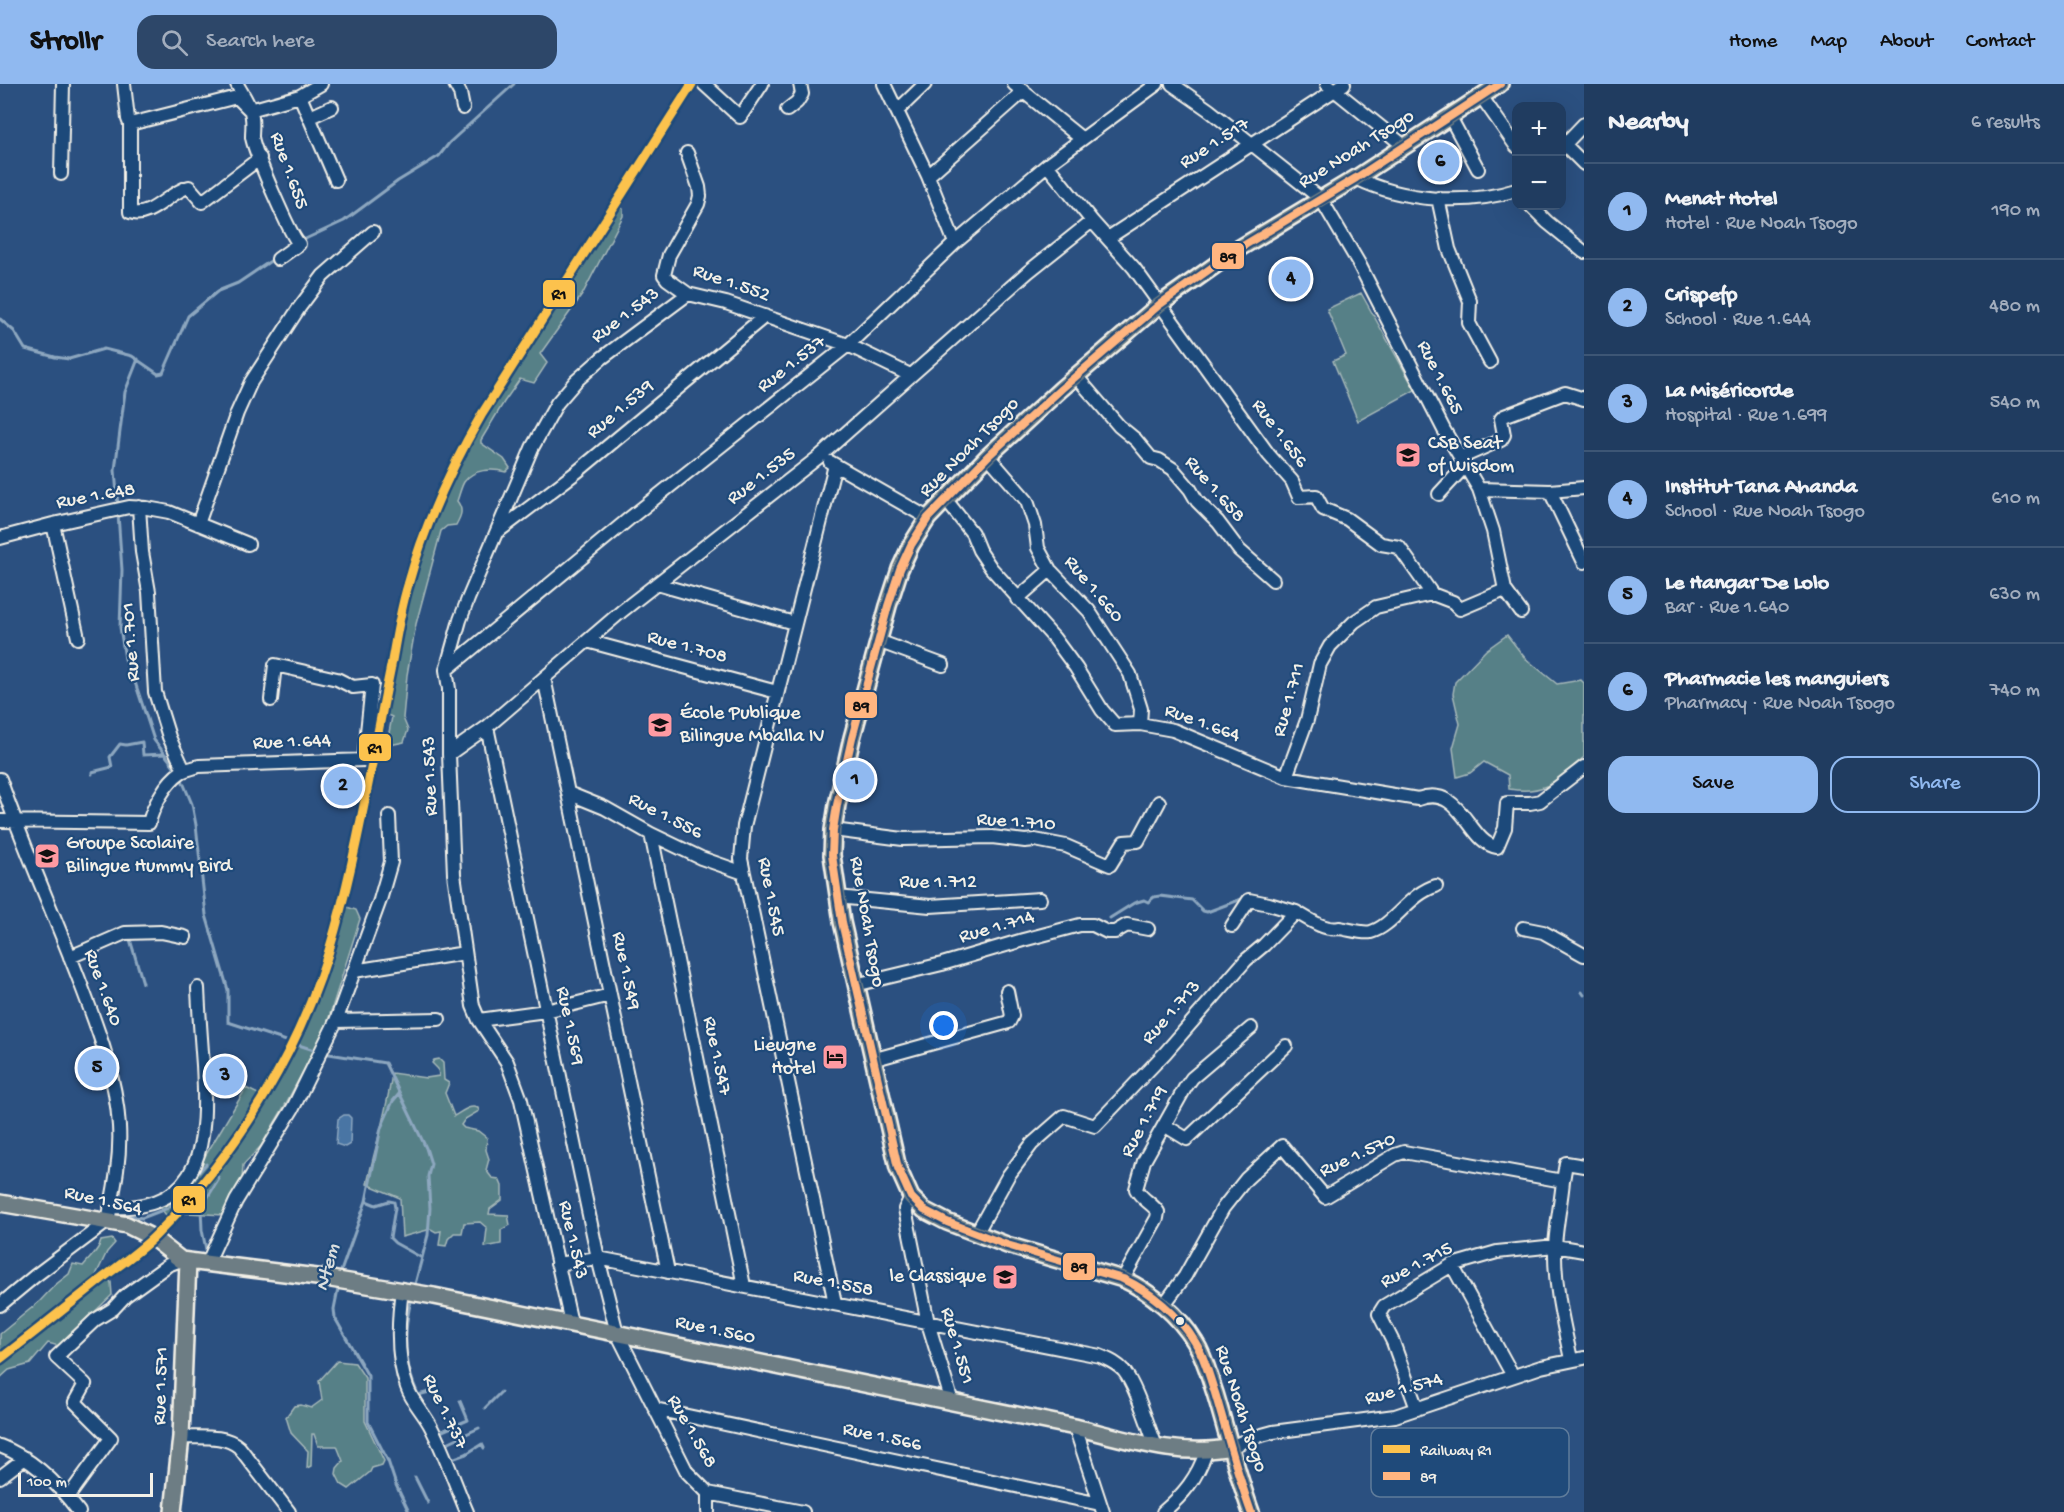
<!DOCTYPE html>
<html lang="en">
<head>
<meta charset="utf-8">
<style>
	:root { --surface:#203c60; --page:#2d4769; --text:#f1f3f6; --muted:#a2adbd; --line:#3d5675; --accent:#90b9f0 }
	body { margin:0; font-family:"Gochi Hand",sans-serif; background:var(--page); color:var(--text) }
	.controls { position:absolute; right:18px; top:18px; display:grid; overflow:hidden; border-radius:12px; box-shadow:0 6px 24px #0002 }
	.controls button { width:54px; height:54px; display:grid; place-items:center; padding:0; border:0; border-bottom:2px solid var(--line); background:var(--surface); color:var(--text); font:30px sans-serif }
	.scale { position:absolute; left:18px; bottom:15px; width:135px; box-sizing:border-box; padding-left:6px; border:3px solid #f4f1e8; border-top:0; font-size:16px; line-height:21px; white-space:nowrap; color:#f4f1e8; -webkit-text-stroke:4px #1f4a7a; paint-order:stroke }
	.you { position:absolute; left:944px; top:942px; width:21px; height:21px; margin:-15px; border:4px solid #fff; border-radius:50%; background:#1a73e8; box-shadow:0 0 0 9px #1a73e833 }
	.badge { display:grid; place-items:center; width:39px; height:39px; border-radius:50%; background:var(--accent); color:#111; font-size:20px; font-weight:700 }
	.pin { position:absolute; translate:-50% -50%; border:3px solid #fff; box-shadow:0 2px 6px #0006 }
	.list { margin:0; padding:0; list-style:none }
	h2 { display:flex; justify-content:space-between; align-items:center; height:78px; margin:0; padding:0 24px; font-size:26px }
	h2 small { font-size:20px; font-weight:400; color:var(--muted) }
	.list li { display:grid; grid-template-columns:39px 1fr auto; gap:18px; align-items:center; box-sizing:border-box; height:96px; padding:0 24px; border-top:2px solid var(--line) }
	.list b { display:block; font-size:22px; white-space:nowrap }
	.list p { margin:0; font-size:20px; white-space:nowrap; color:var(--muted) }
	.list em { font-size:20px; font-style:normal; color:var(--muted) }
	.actions { display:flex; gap:12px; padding:18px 24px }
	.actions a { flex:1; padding:14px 0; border:2px solid var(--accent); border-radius:18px; text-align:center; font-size:21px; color:var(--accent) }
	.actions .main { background:var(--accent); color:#111 }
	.icon { flex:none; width:33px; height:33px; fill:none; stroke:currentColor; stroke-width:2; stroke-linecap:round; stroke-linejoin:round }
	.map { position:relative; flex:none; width:1584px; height:1428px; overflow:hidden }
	header { display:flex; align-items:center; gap:36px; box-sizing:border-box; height:84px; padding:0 30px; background:var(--accent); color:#111 }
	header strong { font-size:28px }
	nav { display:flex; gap:33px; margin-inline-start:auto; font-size:21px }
	.search { width:420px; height:54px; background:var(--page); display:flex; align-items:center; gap:15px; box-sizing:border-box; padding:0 21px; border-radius:18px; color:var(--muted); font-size:22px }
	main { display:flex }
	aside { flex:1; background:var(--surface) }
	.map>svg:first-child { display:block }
</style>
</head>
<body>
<header>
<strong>Strollr</strong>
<div class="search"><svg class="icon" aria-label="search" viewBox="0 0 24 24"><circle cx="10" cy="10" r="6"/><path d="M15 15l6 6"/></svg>Search here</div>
<nav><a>Home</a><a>Map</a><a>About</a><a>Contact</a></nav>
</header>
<main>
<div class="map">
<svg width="1584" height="1428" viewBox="0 0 1584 1428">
	<rect width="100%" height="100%" fill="#2b5080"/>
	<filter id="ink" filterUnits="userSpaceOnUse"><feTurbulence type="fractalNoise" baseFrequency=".0167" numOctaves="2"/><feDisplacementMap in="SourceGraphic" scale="12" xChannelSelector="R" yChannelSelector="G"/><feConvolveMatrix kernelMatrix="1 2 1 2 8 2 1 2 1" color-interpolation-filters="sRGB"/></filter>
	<g filter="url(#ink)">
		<path fill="#578087" stroke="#a6b8b8" stroke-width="1.5" d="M619 123 623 125V132L582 211 540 270 547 279 534 299 520 295 504 318 481 356V359L504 375 510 384 506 388C492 384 473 385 464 398 461 403 459 412 457 417 464 426 461 432 456 441L447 442 441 447 416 540 407 591 403 634 408 646 404 658 390 661 387 659 392 633 385 630 386 624C394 583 400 542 411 502 426 450 446 400 472 352Z
			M1361 209 1415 306 1358 337 1333 277 1346 271 1327 225Z
			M1507 551 1525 574 1557 600 1581 596 1584 599V673C1557 696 1547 711 1509 705L1508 691 1484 678 1470 689 1457 693 1453 664 1460 640 1453 610 1455 598 1486 566Z
			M341 821 356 826 360 835 325 946 284 1023 261 1062 243 1081 242 1095 224 1131 187 1129 174 1132 166 1131 159 1122 174 1112 192 1094 246 1004 264 1013C299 954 326 888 341 821Z
			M439 975 443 979 444 996 449 999 445 1009 454 1032C462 1028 469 1020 478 1024L479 1027 465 1035 461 1041 464 1044 478 1047 487 1054 486 1066 489 1075 486 1086 492 1094 499 1095 502 1102V1116L490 1125 489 1130 508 1131 510 1141 501 1146V1160L485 1163 487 1144 480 1138 464 1139 462 1149H454L448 1155 446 1162 439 1161 441 1147 436 1148 431 1145 402 1153 400 1114 367 1100C375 1063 387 1027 392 989L426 994 439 992 438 985 432 979 434 976Z
			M112 1155 115 1159 107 1168 96 1191 111 1198 112 1211 59 1262 48 1259 30 1280 9 1286 0 1294V1250L40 1217 55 1201 69 1190 73 1180 83 1182C89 1174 99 1167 101 1157Z
			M337 1277 355 1279 365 1294V1337L384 1377 382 1381 372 1384 370 1388 349 1405 341 1400 336 1390 337 1384 343 1377 337 1362H318L314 1350H312L311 1382 307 1384 308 1367 291 1349 286 1333 294 1322 301 1321 311 1324 322 1316 319 1297Z"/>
		<path fill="#4975a4" stroke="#8da7bf" stroke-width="1.5" d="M344 1031H348L351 1034 350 1060 345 1063 336 1060 338 1035Z"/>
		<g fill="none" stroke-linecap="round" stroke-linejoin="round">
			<path stroke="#8da7bf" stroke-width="3" d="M301 157 344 137 398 97 439 72 450 58 514 0
				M0 235 14 247 25 265 55 273 69 275 104 265 132 272 158 290 163 289 188 232 218 207 238 199 275 174
				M118 423 115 386 125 308 138 275
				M118 430 122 486 120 543 125 575 132 589 154 656 177 686
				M92 690V688L112 683 110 673 120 660 126 661 142 658 143 671 164 670
				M180 691 192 720 196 741 206 831 228 906V938L317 967
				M1110 834 1134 819 1144 816 1148 818 1154 813 1160 812 1192 816 1203 827 1207 828 1247 813
				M129 852 143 899
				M1582 908 1584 911
				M323 969 385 979 426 1064 431 1080 428 1092 430 1124 428 1151 414 1204
				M366 1117 376 1121 389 1117 394 1118 395 1124 390 1154 395 1159 422 1174
				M118 1130 142 1134 168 1124 206 1080
				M207 1170 202 1146 201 1124 219 1095 218 1093
				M340 1190 366 1117 381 1044 393 1017 399 1010
				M339 1200 334 1225 335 1234 368 1292V1338L388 1377 396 1401 409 1428
				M412 1213C401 1252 405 1291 426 1325
				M418 1311 437 1306
				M485 1324 501 1308
				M440 1348 468 1336 460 1317
				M445 1360 479 1344
				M452 1375 466 1370 482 1360 484 1364
				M454 1382 465 1409
				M415 1393 428 1419"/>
			<g stroke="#f4f1e8" stroke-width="16">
				<path id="minor" d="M124 0 128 35 130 40V128C150 136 170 107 189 103L202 118 260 74
					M237 0C241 8 247 16 250 25 254 35 252 43 252 53 254 67 290 151 299 160L278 175
					M455 0 460 9 463 24
					M704 0 740 33 762 0
					M884 0 928 92 955 159
					M1014 0 1082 55
					M1172 0 1209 26 1321 115 1358 178 1444 346 1479 405 1493 447 1505 506 1521 528
					M1327 0 1403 61
					M300 12 336 96
					M1481 12 1516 62
					M787 26 797 18 802 10 800 0
					M897 27 925 0
					M310 33 332 23
					M1450 33 1478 85
					M130 40 237 13 250 26 300 12 321 0
					M1564 60 1584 80
					M1562 63 1584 40
					M687 69 699 103 700 112 698 120 669 171 664 191 667 195 688 210 726 219 848 261 910 291
					M1047 81 1092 137 1134 184 1269 371 1292 397 1299 413 1316 412 1323 425 1347 435 1381 460 1399 463 1432 510 1453 518 1460 525 1505 506
					M61 90 63 0
					M928 92 1024 7
					M1356 94C1403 117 1466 122 1516 106
					M1438 114 1449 165 1470 217 1469 239 1490 278
					M1531 122 1547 138 1584 168
					M1108 154 1344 0
					M1076 292 1119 342 1136 356 1151 374 1159 376 1173 385 1190 405 1197 417 1218 438 1239 466 1273 496
					M988 372 1027 417 1035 441 1038 464 1050 486 1089 527 1130 590 1141 625 1140 640
					M1460 374 1501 356 1504 351 1501 335 1504 332 1565 309 1584 315
					M830 378 928 434
					M1479 405 1550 407 1584 404
					M1550 407 1584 478
					M1439 410 1465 382
					M946 416 972 449 979 466 991 484 1054 554 1076 584 1102 626 1115 641 1140 640 1173 646 1286 693 1418 715C1462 699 1468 759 1497 763L1505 744 1507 719H1530L1540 717 1584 683
					M139 423 142 468 149 508 155 608 169 653 184 686
					M53 440 78 554
					M198 440 237 329 251 298 299 224 323 192 373 148
					M500 446 578 387 765 232
					M0 454 53 440 129 423 147 424 169 428 248 460
					M657 500 794 539
					M1017 515 1050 486
					M587 557 777 608
					M878 557 943 581
					M446 586 630 434 848 261 955 159 1047 81 1157 0
					M544 594 668 1188
					M487 643 598 1174 617 1249 687 1388 708 1409 803 1428
					M449 670 487 643 622 527 820 372 1028 188 1092 137
					M1286 693 1307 636 1320 580 1330 562 1354 538 1376 523 1432 510
					M0 695C24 764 54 830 80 898 98 945 116 992 119 1042 121 1075 114 1106 108 1137L35 1192 0 1221
					M568 709 605 724 651 750 701 774 744 789
					M0 737 149 739C153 722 166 698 181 688 187 685 194 684 199 682L364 676 372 601 353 603 337 595 275 581 271 616
					M833 746 903 755 992 753 1025 757 1035 756 1066 762 1110 781 1124 758 1138 757 1159 718
					M651 750 744 1202
					M837 813 930 822 1040 815
					M1232 842 1249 816 1269 820 1296 828
					M1523 844 1543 848 1584 871
					M70 873 125 849 161 848 185 853
					M354 887 465 869
					M855 901 942 880 1023 856 1080 841H1093L1107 848H1115L1127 841 1148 845
					M479 936 546 927 610 911
					M336 937 439 935
					M872 976 1009 938 1012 932 1007 907
					M1164 1041 1187 1055 1286 962
					M1563 1097C1561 1119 1556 1141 1555 1163 1554 1201 1563 1238 1571 1275
					M911 1113 905 1125 928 1239 952 1318
					M110 1123C206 1128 207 1054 203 981 201 955 199 929 198 904
					M976 1150 1008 1092 1032 1060 1064 1032 1095 1042 1165 969 1246 876 1264 861 1296 828C1308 835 1325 847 1339 844 1348 845 1363 850 1371 848 1393 842 1410 809 1436 802
					M207 1180 236 1117 293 1024 336 937 380 816 391 778 389 732
					M557 1180 598 1174 1100 1272C1109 1276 1117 1279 1124 1287 1137 1304 1147 1340 1156 1362
					M1452 1181 1513 1292
					M1123 1195 1157 1134 1158 1128C1152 1119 1141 1115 1136 1105L1144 1077 1185 1004 1192 994 1251 944
					M402 1206C398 1236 396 1274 407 1303 412 1318 424 1329 431 1343 445 1370 455 1400 467 1428
					M835 1219 741 775 744 742 835 381
					M1163 1222 1185 1192 1223 1124 1246 1095 1282 1062 1325 1113 1395 1071 1404 1068 1563 1097 1566 1079 1584 1082
					M571 1239 521 1016 507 978 479 936 473 922 454 790 449 670V605L446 586 460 536 468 515 532 364 557 319 576 297 602 274 688 210
					M655 1325 1100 1420
					M1417 1325 1393 1258 1379 1230 1384 1222 1452 1181 1497 1168 1555 1162 1584 1167
					M1075 1343 1103 1428
					M181 1353C200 1354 224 1350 239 1363L289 1428
					M0 1362C32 1374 59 1401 79 1428
					M1231 1363 1251 1354 1273 1348 1395 1332 1541 1283 1584 1274
					M0 1393 25 1374
					M708 1409V1428
					M68 1413 111 1354 75 1318 85 1300 56 1273 95 1236 113 1225 125 1212 168 1181 181 1176
					M1163 1428C1184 1410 1197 1394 1206 1368"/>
			</g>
			<g stroke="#f4f1e8" stroke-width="20">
				<path id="major" d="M0 1119 127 1141 153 1154 181 1176 188 1177 325 1194 434 1212 1075 1343C1125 1355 1180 1374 1231 1363
					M173 1428 181 1353 188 1177
					M1251 1428C1237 1389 1227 1349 1215 1309 1209 1292 1205 1273 1195 1258 1179 1231 1151 1208 1123 1195L1007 1161 947 1138 924 1126 911 1113 898 1084 842 838 832 771 833 746 837 721 852 654 888 522 900 485 911 461 928 434 988 372 1061 305 1159 221 1238 165 1356 94 1500 0"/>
			</g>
			<use href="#minor" stroke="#1f4a7a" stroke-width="12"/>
			<use href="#major" stroke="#6d7d84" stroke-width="15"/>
			<g stroke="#1f4a7a" stroke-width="12">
				<path id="bus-1" d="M1251 1428C1237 1389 1227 1349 1215 1309 1209 1292 1205 1273 1195 1258 1179 1231 1151 1208 1123 1195L1007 1161 947 1138 924 1126 911 1113 898 1084 842 838 832 771 833 746 837 721 852 654 888 522 900 485 911 461 928 434 988 372 1061 305 1159 221 1238 165 1356 94 1500 0"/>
			</g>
			<use href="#bus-1" stroke="#ffb580" stroke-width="8"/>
			<g stroke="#1f4a7a" stroke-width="14">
				<path id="rail-1" d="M0 1275C35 1248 69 1221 104 1193 121 1180 140 1167 155 1152 239 1068 304 961 335 846 359 760 373 670 391 582 396 555 400 527 408 501 425 439 450 385 482 330L692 0"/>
			</g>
			<use href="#rail-1" stroke="#fcc24d" stroke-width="9"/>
		</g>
	</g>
	<defs>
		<g id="school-square" transform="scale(1.35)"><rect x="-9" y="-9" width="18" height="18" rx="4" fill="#ff9aa2" stroke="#1f4a7a"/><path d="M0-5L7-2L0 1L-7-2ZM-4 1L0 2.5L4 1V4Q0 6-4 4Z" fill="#111"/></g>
		<g id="hotel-square" transform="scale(1.35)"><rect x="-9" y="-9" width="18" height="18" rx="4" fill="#ff9aa2" stroke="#1f4a7a"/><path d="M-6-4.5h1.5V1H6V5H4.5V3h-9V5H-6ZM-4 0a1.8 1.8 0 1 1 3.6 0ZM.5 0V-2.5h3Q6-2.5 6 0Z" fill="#111"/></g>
	</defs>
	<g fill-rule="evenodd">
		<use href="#school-square" x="1408" y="371"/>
		<use href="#school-square" x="660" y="641"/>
		<use href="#school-square" x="47" y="772"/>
		<use href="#hotel-square" x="835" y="973"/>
		<use href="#school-square" x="1005" y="1193"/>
	</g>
	<circle fill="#f4f1e8" stroke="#1f4a7a" stroke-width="2" cx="1180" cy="1237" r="5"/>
	<g text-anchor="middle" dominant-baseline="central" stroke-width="4.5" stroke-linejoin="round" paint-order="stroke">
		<g font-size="20" fill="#f4f1e8" stroke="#1f4a7a">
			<text transform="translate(1215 60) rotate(-33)">Rue 1.517</text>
			<text transform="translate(1357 66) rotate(-32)">Rue Noah Tsogo</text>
			<text transform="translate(288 87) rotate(70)">Rue 1.655</text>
			<text transform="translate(731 200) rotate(19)">Rue 1.552</text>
			<text transform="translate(626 232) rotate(-37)">Rue 1.543</text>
			<text transform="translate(792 281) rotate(-38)">Rue 1.537</text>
			<text transform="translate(1439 294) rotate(63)">Rue 1.665</text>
			<text transform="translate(621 326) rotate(-40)">Rue 1.539</text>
			<text transform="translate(1279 350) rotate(53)">Rue 1.656</text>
			<text transform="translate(970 364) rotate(-45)">Rue Noah Tsogo</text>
			<text transform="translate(762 393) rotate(-38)">Rue 1.535</text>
			<text transform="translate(1214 406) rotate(49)">Rue 1.658</text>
			<text transform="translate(96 413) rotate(-10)">Rue 1.648</text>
			<text transform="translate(1093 506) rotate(50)">Rue 1.660</text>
			<text transform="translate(132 558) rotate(-94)">Rue 1.701</text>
			<text transform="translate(687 564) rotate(15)">Rue 1.708</text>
			<text transform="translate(1290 616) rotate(-74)">Rue 1.711</text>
			<text transform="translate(1202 640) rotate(20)">Rue 1.664</text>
			<text transform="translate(292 659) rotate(-2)">Rue 1.644</text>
			<text transform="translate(431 692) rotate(-92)">Rue 1.543</text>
			<text transform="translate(665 733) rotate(27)">Rue 1.556</text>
			<text transform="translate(1016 739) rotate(4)">Rue 1.710</text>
			<text x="938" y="799">Rue 1.712</text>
			<text transform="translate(770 813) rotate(79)">Rue 1.545</text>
			<text transform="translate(866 838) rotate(80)">Rue Noah Tsogo</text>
			<text transform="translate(997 844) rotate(-16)">Rue 1.714</text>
			<text transform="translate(625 887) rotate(78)">Rue 1.549</text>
			<text transform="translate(102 904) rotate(70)">Rue 1.640</text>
			<text transform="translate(1172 929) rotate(-49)">Rue 1.713</text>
			<text transform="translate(569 942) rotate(78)">Rue 1.569</text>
			<text transform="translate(716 972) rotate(78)">Rue 1.547</text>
			<text transform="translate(1145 1038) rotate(-62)">Rue 1.719</text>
			<text transform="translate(1358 1072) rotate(-25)">Rue 1.570</text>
			<text transform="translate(103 1118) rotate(13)">Rue 1.564</text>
			<text transform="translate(572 1156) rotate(77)">Rue 1.543</text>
			<text transform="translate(1417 1182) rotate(-28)">Rue 1.715</text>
			<text transform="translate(833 1200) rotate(11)">Rue 1.558</text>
			<text transform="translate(715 1247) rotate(12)">Rue 1.560</text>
			<text transform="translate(956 1262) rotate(74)">Rue 1.551</text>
			<text transform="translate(162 1302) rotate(-88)">Rue 1.571</text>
			<text transform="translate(1404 1306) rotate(-15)">Rue 1.574</text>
			<text transform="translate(1240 1325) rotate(72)">Rue Noah Tsogo</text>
			<text transform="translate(444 1328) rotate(64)">Rue 1.737</text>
			<text transform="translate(691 1348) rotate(60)">Rue 1.568</text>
			<text transform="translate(882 1354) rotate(12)">Rue 1.566</text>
		</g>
		<g font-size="20" fill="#f4f1e8" stroke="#1f4a7a" text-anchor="start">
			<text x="1428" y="360">CSB Seat<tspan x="1428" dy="23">of Wisdom</tspan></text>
			<text x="680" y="630">École Publique<tspan x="680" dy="23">Bilingue Mballa IV</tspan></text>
			<text x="66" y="760">Groupe Scolaire<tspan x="66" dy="23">Bilingue Hummy Bird</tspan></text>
			<text x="816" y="962" text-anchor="end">Lieugne<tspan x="816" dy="23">Hotel</tspan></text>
			<text x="986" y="1193" text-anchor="end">le Classique</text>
		</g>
		<g font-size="21" font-style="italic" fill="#dadede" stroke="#1f4a7a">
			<text transform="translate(329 1184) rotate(-75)">Ntem</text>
		</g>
	</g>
	<rect x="1371" y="1344" width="198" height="69" rx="9" fill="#1f4a7a" stroke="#5f7c9b" stroke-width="1.5"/>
	<rect x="1383" y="1361" width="27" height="8" fill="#fcc24d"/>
	<rect x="1383" y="1388" width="27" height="8" fill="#ffb580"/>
	<g font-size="16" fill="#f4f1e8">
		<text x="1420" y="1371">Railway R1</text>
		<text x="1420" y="1398">89</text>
	</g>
	<g stroke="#1f4a7a" stroke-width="2">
		<rect x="1211" y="158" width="34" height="28" rx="6" fill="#ffb580"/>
		<rect x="542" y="195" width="34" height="29" rx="6" fill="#fcc24d"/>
		<rect x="844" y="607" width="34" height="28" rx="6" fill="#ffb580"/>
		<rect x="358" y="649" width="34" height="29" rx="6" fill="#fcc24d"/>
		<rect x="172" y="1101" width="34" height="29" rx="6" fill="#fcc24d"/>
		<rect x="1062" y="1168" width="34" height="29" rx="6" fill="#ffb580"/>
	</g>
	<g font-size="16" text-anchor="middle" font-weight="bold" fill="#111">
		<text x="1228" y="178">89</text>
		<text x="559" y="215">R1</text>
		<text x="861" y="627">89</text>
		<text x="375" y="669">R1</text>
		<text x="189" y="1121">R1</text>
		<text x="1079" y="1188">89</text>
	</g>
</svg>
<div class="controls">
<button>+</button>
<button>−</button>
</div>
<div class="scale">100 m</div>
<div class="you"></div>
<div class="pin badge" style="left:855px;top:696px">1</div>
<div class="pin badge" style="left:343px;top:702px">2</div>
<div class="pin badge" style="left:225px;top:992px">3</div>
<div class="pin badge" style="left:1291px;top:195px">4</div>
<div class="pin badge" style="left:97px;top:984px">5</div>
<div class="pin badge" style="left:1440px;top:78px">6</div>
</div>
<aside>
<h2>Nearby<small>6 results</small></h2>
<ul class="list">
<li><span class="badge">1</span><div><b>Menat Hotel</b><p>Hotel · Rue Noah Tsogo</p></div><em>190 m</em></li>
<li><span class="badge">2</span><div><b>Crispefp</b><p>School · Rue 1.644</p></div><em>480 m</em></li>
<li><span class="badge">3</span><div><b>La Miséricorde</b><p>Hospital · Rue 1.699</p></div><em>540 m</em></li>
<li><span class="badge">4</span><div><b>Institut Tana Ahanda</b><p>School · Rue Noah Tsogo</p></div><em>610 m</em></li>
<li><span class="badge">5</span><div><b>Le Hangar De Lolo</b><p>Bar · Rue 1.640</p></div><em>630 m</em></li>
<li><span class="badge">6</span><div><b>Pharmacie les manguiers</b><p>Pharmacy · Rue Noah Tsogo</p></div><em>740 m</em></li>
</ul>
<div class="actions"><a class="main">Save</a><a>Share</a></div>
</aside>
</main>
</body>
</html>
